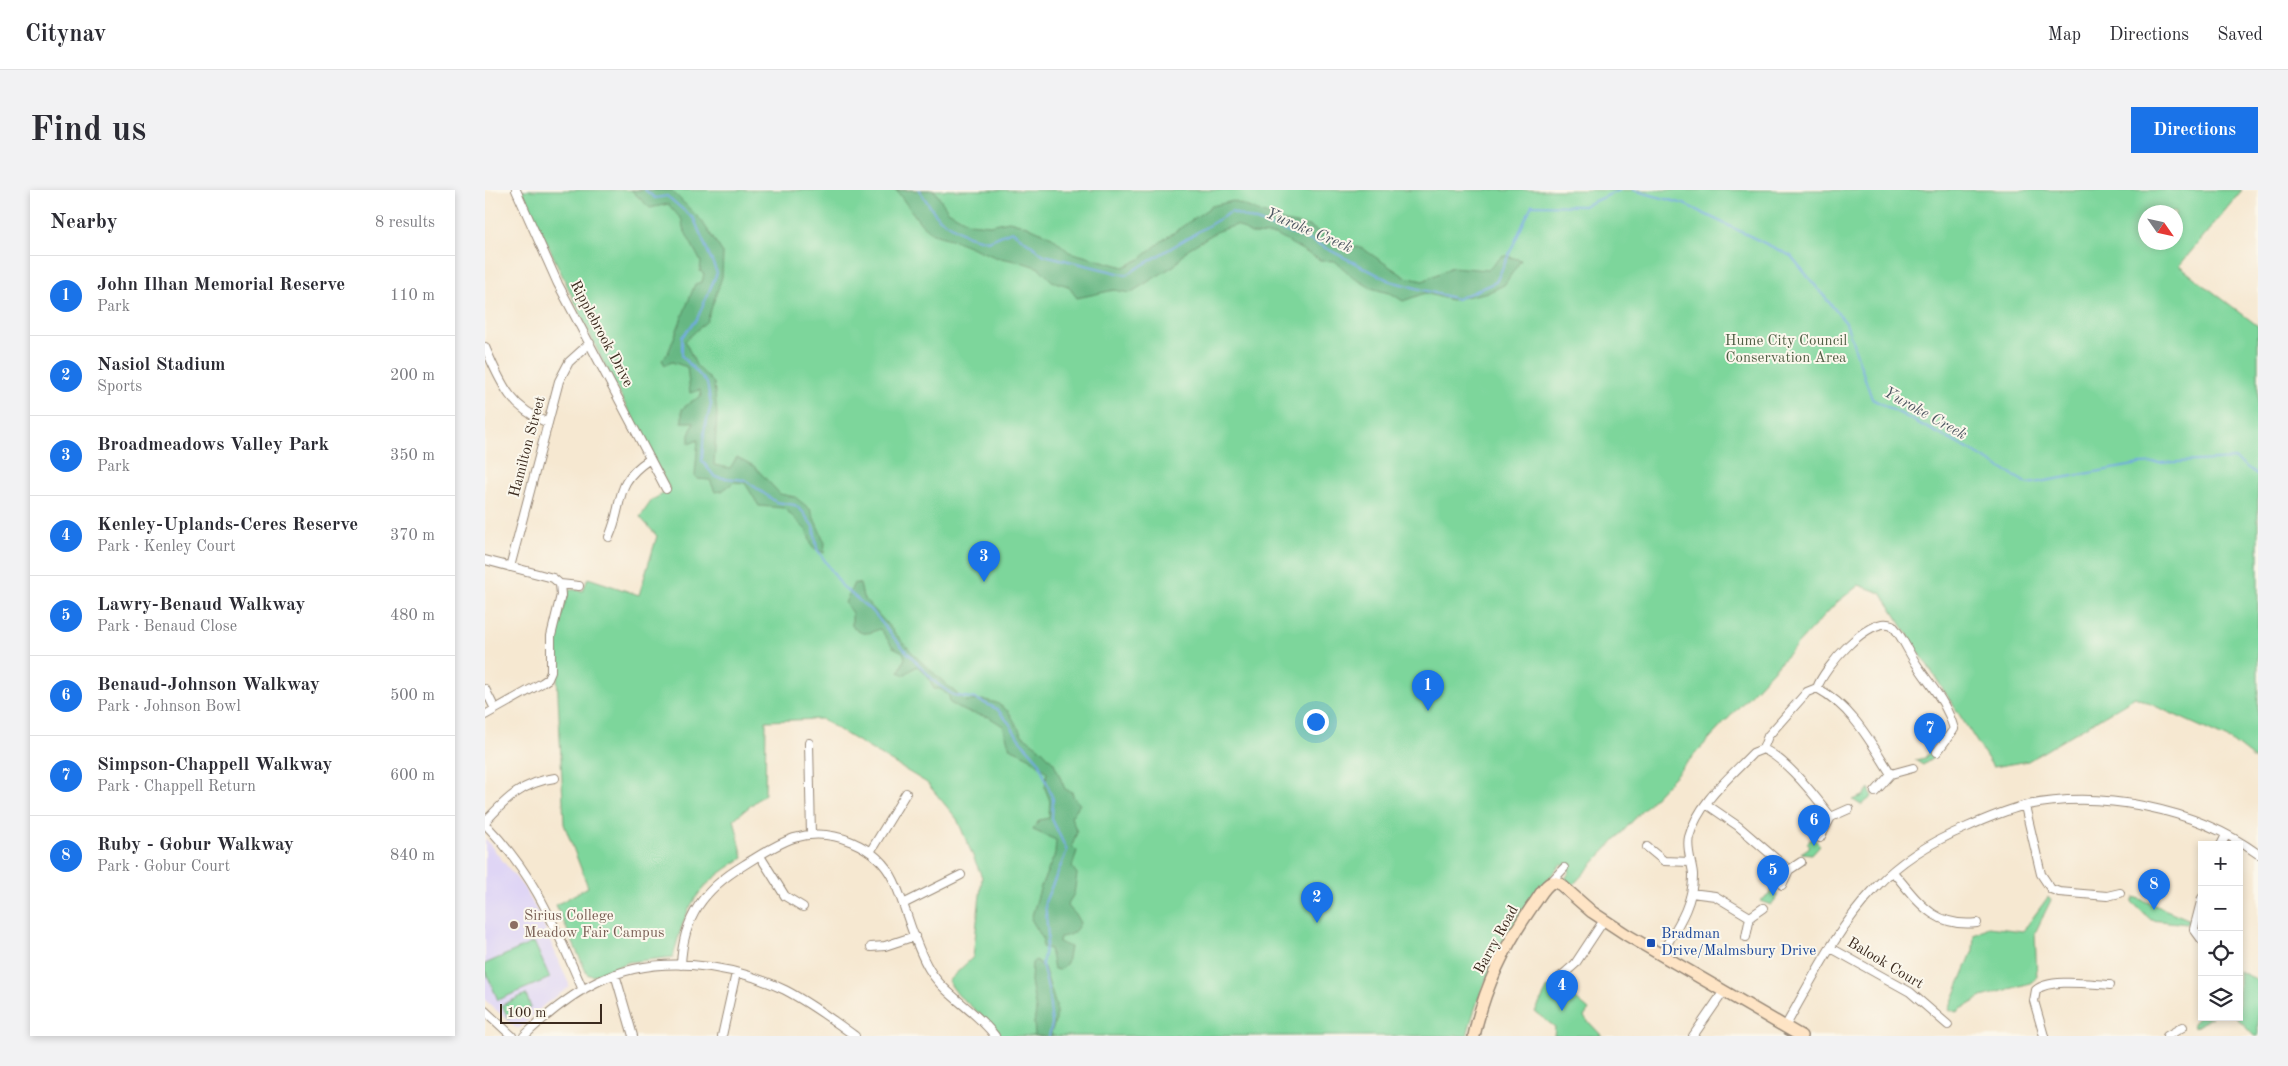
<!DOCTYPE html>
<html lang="en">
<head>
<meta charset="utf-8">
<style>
	:root { --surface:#fff; --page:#f2f2f3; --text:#2b2b33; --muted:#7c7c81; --line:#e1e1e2; --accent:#1a73e8 }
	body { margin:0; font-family:"Old Standard TT",serif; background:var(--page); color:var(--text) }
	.controls { position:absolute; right:15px; bottom:15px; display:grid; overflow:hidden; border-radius:0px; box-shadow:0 2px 8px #0003 }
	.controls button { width:45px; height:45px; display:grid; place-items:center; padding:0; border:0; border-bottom:1px solid var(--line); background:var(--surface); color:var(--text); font:25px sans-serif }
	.compass { position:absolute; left:1653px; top:15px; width:45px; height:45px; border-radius:50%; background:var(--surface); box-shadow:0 2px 8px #0003; rotate:124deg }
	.scale { position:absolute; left:15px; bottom:12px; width:102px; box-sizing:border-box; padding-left:5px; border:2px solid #3b2a1e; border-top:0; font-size:14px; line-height:18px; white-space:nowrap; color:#3b2a1e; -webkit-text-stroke:4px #fbf7ec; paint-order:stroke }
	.you { position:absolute; left:830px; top:531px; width:18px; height:18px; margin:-12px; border:4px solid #fff; border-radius:50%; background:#1a73e8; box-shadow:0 0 0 8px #1a73e833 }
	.badge { display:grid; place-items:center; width:32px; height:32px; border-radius:50%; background:var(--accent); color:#fff; font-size:16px; font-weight:700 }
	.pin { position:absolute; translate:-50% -41px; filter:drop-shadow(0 1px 2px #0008) }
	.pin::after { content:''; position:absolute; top:26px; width:18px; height:15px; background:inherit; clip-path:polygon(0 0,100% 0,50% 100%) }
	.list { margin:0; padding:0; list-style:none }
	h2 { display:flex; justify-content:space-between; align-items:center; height:65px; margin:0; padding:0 20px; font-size:21px }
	h2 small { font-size:16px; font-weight:400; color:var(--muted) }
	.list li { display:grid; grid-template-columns:32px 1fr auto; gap:15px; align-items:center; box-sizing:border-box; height:80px; padding:0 20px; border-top:1px solid var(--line) }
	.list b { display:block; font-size:19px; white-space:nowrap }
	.list p { margin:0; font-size:16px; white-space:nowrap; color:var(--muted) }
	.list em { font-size:16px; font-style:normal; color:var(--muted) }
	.icon { flex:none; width:28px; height:28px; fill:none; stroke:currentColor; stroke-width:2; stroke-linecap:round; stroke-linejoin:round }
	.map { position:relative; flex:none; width:1773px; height:846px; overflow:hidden; border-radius:0px }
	header { display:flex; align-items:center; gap:30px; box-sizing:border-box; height:70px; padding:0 25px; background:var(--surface); border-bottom:1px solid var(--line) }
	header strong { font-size:24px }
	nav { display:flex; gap:28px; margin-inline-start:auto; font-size:18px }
	.intro { display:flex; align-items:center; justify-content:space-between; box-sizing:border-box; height:120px; padding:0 30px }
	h1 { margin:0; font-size:35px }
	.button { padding:12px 22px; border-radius:0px; background:var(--accent); color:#fff; font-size:18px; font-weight:700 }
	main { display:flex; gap:30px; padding:0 30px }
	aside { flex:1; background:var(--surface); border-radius:0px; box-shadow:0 2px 8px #0003 }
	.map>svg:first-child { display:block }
</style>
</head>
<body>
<header>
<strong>Citynav</strong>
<nav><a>Map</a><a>Directions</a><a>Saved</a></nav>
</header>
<div class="intro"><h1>Find us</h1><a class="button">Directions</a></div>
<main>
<aside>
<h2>Nearby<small>8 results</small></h2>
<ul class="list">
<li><span class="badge">1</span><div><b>John Ilhan Memorial Reserve</b><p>Park</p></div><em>110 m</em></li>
<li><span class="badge">2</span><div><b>Nasiol Stadium</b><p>Sports</p></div><em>200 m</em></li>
<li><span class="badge">3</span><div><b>Broadmeadows Valley Park</b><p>Park</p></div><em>350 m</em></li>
<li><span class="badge">4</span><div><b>Kenley-Uplands-Ceres Reserve</b><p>Park · Kenley Court</p></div><em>370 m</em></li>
<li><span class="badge">5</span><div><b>Lawry-Benaud Walkway</b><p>Park · Benaud Close</p></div><em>480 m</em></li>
<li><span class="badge">6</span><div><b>Benaud-Johnson Walkway</b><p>Park · Johnson Bowl</p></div><em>500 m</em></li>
<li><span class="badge">7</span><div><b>Simpson-Chappell Walkway</b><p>Park · Chappell Return</p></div><em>600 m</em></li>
<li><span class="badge">8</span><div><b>Ruby - Gobur Walkway</b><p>Park · Gobur Court</p></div><em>840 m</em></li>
</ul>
</aside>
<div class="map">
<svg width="1773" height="846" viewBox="0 0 1773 846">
	<rect width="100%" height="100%" fill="#fbf7ec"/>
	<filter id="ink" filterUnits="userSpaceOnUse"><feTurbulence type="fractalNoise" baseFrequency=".02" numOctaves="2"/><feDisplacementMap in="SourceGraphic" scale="10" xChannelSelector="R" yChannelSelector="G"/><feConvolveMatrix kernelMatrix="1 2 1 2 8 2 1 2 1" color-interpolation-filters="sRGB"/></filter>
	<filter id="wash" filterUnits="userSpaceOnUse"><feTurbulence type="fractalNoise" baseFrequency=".0096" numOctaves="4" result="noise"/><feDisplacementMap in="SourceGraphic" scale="20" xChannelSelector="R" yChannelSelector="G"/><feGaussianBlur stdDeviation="1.12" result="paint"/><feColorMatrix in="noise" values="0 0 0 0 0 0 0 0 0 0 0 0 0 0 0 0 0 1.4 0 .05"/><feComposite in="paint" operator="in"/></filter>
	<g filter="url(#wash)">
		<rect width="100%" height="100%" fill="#f6e8d1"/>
		<path fill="#dfd5f5" d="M0 648 39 698 52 721 84 794 83 798 59 815 35 838H31L0 810Z"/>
		<path fill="#7dd69b" stroke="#5c805c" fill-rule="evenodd" d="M37 0H1757L1694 76 1773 136V572L1745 550 1650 507 1543 571 1508 577 1396 403 1374 395 1351 413 1086 697 1080 689 1085 681 1076 674C1033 724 998 781 982 846H516L513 840 473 805 463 791 488 767 497 687 472 629 442 593 336 529 281 531 280 604 249 629 258 668C210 697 202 714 188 767L144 772 108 786 102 784 71 715 103 697 79 634 71 462 72 444 84 399 98 401 103 388 154 405 172 346 155 327 167 310 185 300 120 176ZM1660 22H1690V52H1660Z
			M1446 559 1448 568 1438 575 1430 570 1440 568Z
			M1384 598 1387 607 1376 615 1368 610 1378 606Z
			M1328 648 1335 655 1327 664 1316 663 1325 657 1322 653Z
			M1288 696 1293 706 1286 715 1275 711 1284 705Z
			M1563 707 1566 710 1550 743 1552 788 1545 793 1497 807 1471 822 1464 819 1488 760 1489 744 1503 737 1538 741Z
			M1650 707 1703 729 1702 734 1666 730 1647 712Z
			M49 752 65 788 13 810 0 780V774Z
			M1754 781 1773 790V846H1769L1751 827H1754Z
			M1063 797 1072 802 1079 799 1104 820 1099 827 1117 846H1069L1070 837 1050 822Z
			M41 804 46 818 23 828 17 815Z
			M1717 824V827H1727L1709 838 1708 833Z"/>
		<path fill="#66b783" stroke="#507050" d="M146 0H186L216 30 238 63 237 87 222 131 200 151 211 175 229 193 232 224 229 275 245 278 252 267 269 276 295 304 310 307 325 319 340 353 339 363 327 357 322 341 299 318 274 316 260 293 249 292 237 301 230 302 225 290 212 289 210 286 213 250 204 254V245L209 232H197V219L207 211 216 207 215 200 205 203 202 177 187 172 180 175 177 170 183 163 210 94 217 92 219 84 215 81 216 72 198 38 197 30 183 14 165 18Z
			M411 0H449L463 21 484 33 505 35 524 31 542 36 567 47 584 62 639 77 655 69 678 50 727 16 748 11 800 32 824 36 852 53 877 58 920 87 938 91 967 77 1003 80 1018 65 1036 70 1019 95 1004 102 966 110 940 103 918 111 907 104 886 98 869 88 850 71 835 70 791 45 766 44 752 35 733 41 703 59 690 75 645 103 629 100 592 108 583 96 567 91 554 78 536 72 510 67 469 50 448 44 436 34Z
			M369 393 375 394 378 407 433 469 480 511 500 510 512 513 524 522 537 545 556 559 569 573 580 599 587 602 589 608 595 614 586 627 592 642 587 656 592 661 587 677 592 684 589 704 582 715 590 724 595 733C590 743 585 746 575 747L574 752 585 757 582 773 574 780 569 779 565 759 557 757 558 749 546 729 556 696 570 664 571 650 548 640 554 630 564 628 565 611 560 598 562 582 544 567 525 558 518 536 504 527 482 522 465 513 464 506 455 499H449L443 486 432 476 419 485 414 482 420 468 418 462 408 457 395 439C382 444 377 446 367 436V423L360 413Z
			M550 770 559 777 571 816V830L566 842 567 846H550L549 833 551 821 546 791 547 773Z"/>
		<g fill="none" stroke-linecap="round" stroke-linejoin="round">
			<path stroke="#71aae1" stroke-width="2" d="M160 0 170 8 182 6 209 29 232 83 212 129 197 147V166L222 193 226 215 219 241 217 271 230 287 260 290 291 312 310 315 318 322 329 338 332 359 357 396 389 423 408 447 451 493 468 505 491 509 512 519 524 533 534 549 553 570 568 609 567 629 582 661 560 712 563 746 557 774 563 799 567 834 564 846
				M434 0 453 28 483 46 503 51 527 41 559 65 641 85 746 22 827 51 905 91 972 109 1011 92 1047 15 1098 16 1135 0
				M1148 0 1199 14 1306 66 1361 133 1387 209 1483 259 1543 294 1655 274 1750 269 1773 285"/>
		</g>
	</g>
	<g filter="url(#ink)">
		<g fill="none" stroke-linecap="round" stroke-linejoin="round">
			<g stroke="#988978" stroke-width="10">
				<path id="street" d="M31 0 73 94 181 299
					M0 157C16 193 24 217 63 233
					M124 347C140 311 127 294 165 269
					M0 370 68 388 75 394 94 396
					M25 377 74 191 84 172 105 153
					M1332 498C1339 478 1384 425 1407 435 1418 447 1423 462 1432 475 1447 498 1461 511 1469 539L1452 562
					M1332 498C1367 517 1385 551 1406 584
					M0 499 10 519
					M0 525 57 493 63 489 66 482V446L76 405 75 394
					M324 553 326 645
					M1278 559C1301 569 1331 607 1346 627
					M1278 559 1283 546 1322 502 1332 498
					M1390 602 1406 584 1428 578
					M1221 614 1253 636 1304 680
					M1540 616 1556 684 1566 699 1574 702 1622 706 1635 703
					M0 632C21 609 38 592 70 588
					M0 634C51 686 69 735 98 800
					M1335 648 1346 627 1364 619
					M1736 655 1741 645
					M1162 657 1179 671 1205 672
					M385 662 421 603
					M275 666 300 706 318 717
					M1408 682C1433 711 1448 738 1492 733
					M1066 692 1079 678
					M1297 695 1304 680 1316 672
					M1206 703 1230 706 1265 727
					M1717 708 1709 739 1717 750
					M418 714 476 685
					M1261 747 1265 727 1278 718
					M386 757 400 756 430 746
					M1346 758 1425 802 1463 835
					M1176 764C1190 740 1209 715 1208 684 1207 673 1201 658 1204 647 1213 613 1245 587 1268 563L1278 559
					M196 775C198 727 219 699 259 675 275 665 291 654 309 648 347 637 392 655 409 691 422 719 428 752 444 779 461 807 491 820 510 846
					M130 784 148 846
					M1073 789 1090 774 1119 730
					M0 821 27 846
					M1300 837C1327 789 1353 737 1391 697 1416 670 1448 651 1482 637 1500 629 1519 621 1538 616 1614 599 1710 618 1773 664
					M39 846C61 825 85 805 112 792 170 763 244 773 300 800 325 813 348 830 370 846
					M237 846 251 783
					M1208 846 1239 801
					M1559 846 1549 811 1551 800C1565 788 1605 794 1625 795
					M1682 846 1698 837"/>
			</g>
			<g stroke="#988978" stroke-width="14">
				<path id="secondary" d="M989 846C999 798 1020 755 1048 715 1054 708 1059 695 1068 692L1075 694 1107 722 1142 745 1316 846"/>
			</g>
			<use href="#street" stroke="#fff" stroke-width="8"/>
			<use href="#secondary" stroke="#fee4c5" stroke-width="11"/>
		</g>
	</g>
	<circle fill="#8d6e63" stroke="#fbf7ec" stroke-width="2" cx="29" cy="735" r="5"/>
	<rect fill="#1a4fb4" stroke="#fbf7ec" stroke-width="2" x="1161" y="748" width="10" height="10" rx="2.5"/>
	<g text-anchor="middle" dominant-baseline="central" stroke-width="4" stroke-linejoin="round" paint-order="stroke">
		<g font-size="15" fill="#3b2a1e" stroke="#fbf7ec">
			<text transform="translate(116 144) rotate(62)">Ripplebrook Drive</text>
			<text transform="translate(43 257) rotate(-75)">Hamilton Street</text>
			<text transform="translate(1012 750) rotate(-61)">Barry Road</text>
			<text transform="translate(1400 774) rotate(31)">Balook Court</text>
		</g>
		<g font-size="15" fill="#4f5e44" stroke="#fbf7ec">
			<text x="1301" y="151">Hume City Council<tspan x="1301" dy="17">Conservation Area</tspan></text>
		</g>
		<g font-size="15" fill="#785e54" stroke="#fbf7ec" text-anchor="start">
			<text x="39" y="726">Sirius College<tspan x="39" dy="17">Meadow Fair Campus</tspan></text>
		</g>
		<g font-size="15" fill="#164399" stroke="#fbf7ec" text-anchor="start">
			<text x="1176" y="744">Bradman<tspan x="1176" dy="17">Drive/Malmsbury Drive</tspan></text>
		</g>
		<g font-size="16" font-style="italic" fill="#4e5762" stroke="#fbf7ec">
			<text transform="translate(824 41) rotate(23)">Yuroke Creek</text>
			<text transform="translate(1440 224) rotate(29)">Yuroke Creek</text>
		</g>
	</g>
</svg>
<div class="controls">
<button>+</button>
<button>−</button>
<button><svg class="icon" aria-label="locate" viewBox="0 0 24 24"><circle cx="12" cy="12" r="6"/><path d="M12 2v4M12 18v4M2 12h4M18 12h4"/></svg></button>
<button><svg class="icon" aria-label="layers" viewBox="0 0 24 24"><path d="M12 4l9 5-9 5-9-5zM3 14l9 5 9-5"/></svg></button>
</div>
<svg class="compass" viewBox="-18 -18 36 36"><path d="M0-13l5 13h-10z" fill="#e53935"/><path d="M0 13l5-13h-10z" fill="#7c7c81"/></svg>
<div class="scale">100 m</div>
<div class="you"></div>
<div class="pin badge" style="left:943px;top:521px">1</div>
<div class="pin badge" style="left:832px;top:733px">2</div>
<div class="pin badge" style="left:499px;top:392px">3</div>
<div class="pin badge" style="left:1077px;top:821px">4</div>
<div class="pin badge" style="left:1288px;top:706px">5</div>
<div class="pin badge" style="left:1329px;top:656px">6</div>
<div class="pin badge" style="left:1445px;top:564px">7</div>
<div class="pin badge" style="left:1669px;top:720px">8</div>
</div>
</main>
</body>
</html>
